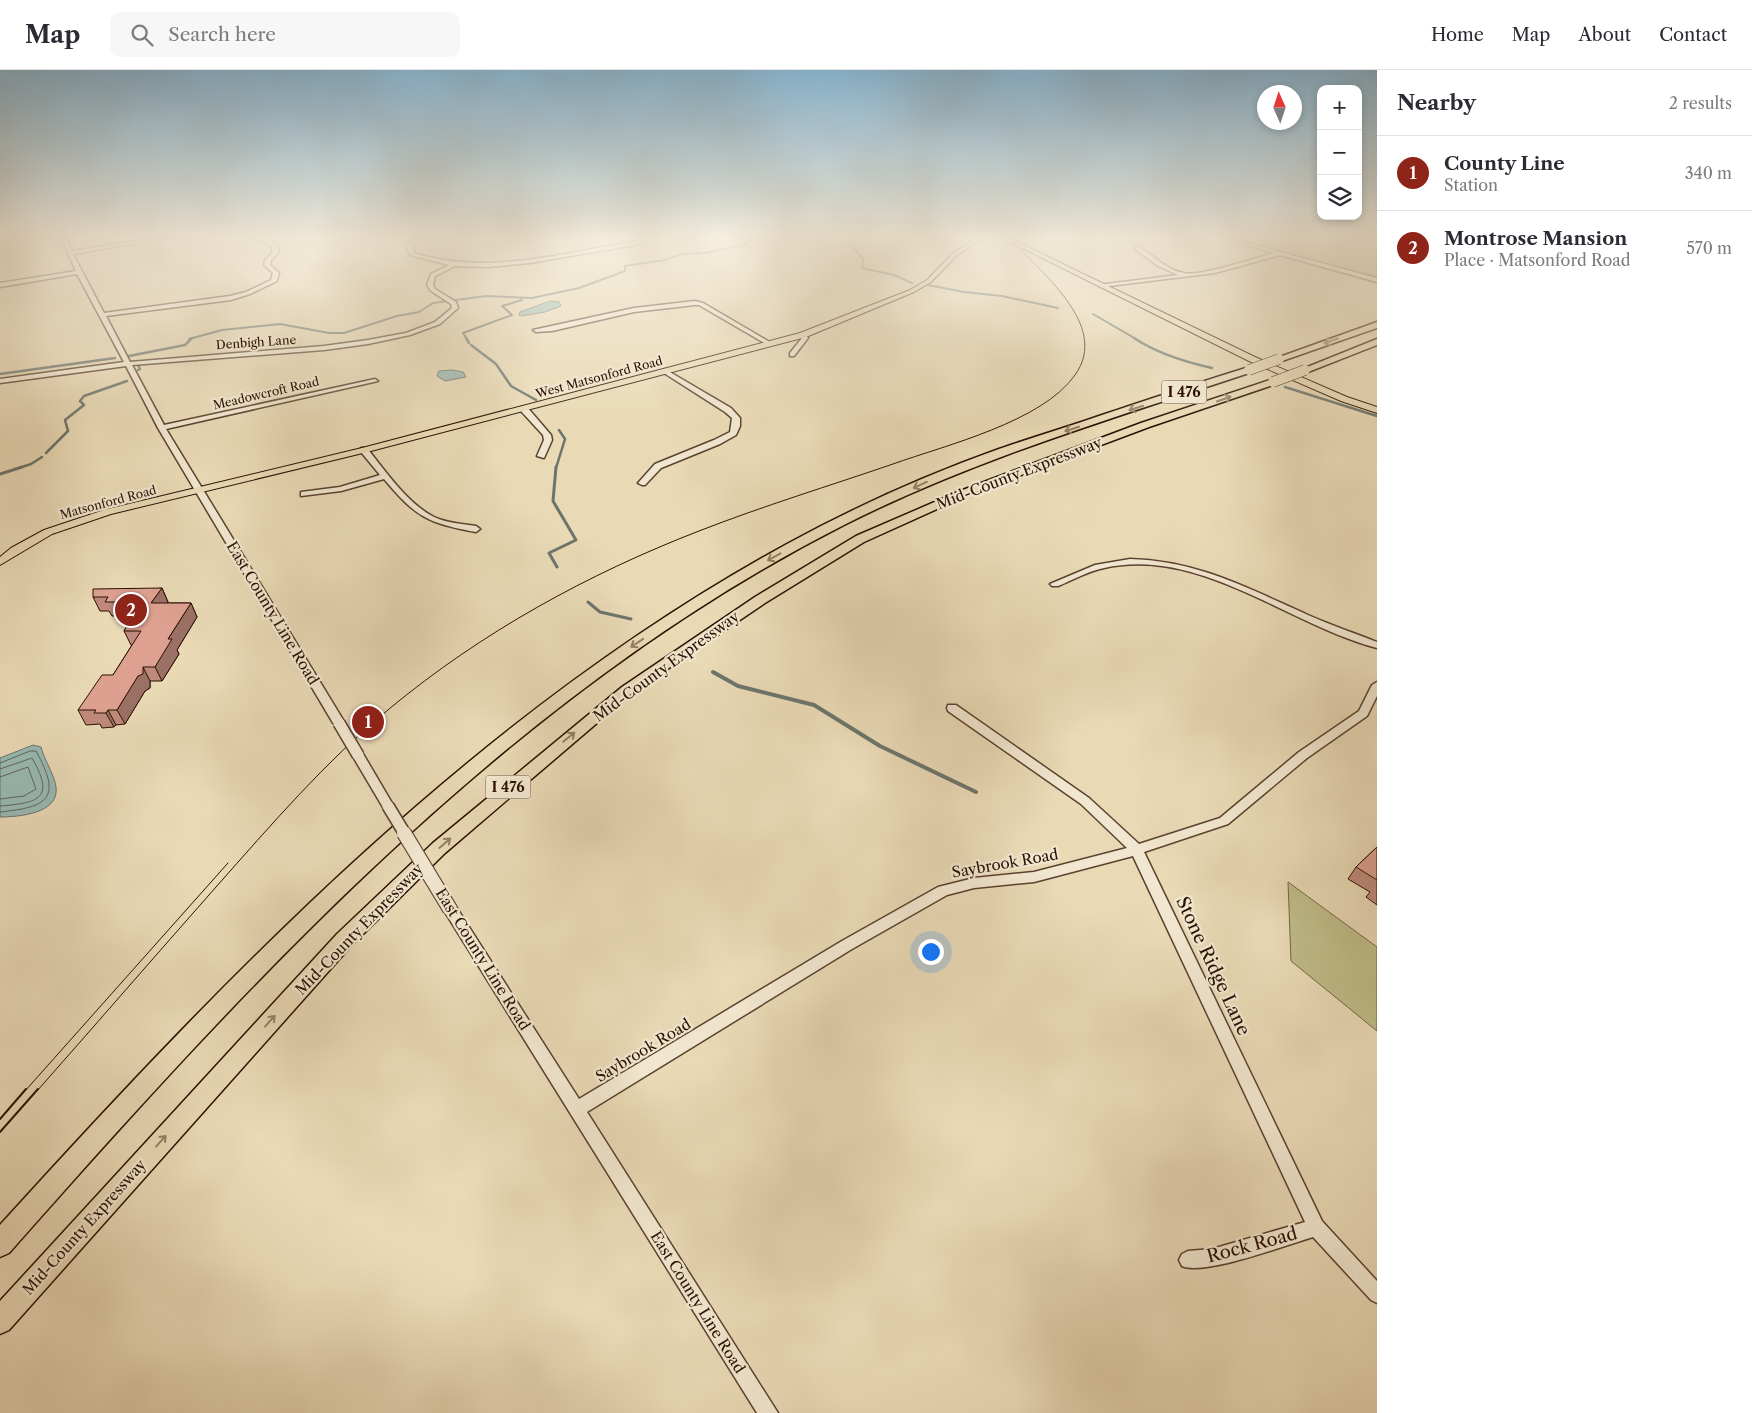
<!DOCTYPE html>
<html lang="en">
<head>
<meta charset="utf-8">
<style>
	:root { --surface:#fff; --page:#f7f7f7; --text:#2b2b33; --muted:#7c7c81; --line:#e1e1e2; --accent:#8f2418 }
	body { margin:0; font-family:"Libre Caslon Text",serif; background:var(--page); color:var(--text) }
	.controls { position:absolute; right:15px; top:15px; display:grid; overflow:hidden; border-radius:10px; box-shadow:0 2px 8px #0003 }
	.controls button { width:45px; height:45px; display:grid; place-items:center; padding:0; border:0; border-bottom:1px solid var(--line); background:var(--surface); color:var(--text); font:25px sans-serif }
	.compass { position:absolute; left:1257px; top:15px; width:45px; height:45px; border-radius:50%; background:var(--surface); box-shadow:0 2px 8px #0003; rotate:357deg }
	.you { position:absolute; left:930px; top:881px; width:18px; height:18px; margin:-12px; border:4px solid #fff; border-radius:50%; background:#1a73e8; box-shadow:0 0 0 8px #1a73e833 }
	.badge { display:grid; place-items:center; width:32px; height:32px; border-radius:50%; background:var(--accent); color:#fff; font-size:16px; font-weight:700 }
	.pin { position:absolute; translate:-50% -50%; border:2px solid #fff; box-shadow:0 1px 5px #0006 }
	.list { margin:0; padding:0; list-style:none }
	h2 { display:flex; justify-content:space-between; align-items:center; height:65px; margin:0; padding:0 20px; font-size:21px }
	h2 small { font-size:16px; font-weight:400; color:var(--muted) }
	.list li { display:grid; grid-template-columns:32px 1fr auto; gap:15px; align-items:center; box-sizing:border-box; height:75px; padding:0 20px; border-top:1px solid var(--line) }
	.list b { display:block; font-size:19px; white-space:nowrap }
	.list p { margin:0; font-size:16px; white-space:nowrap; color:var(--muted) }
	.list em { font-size:16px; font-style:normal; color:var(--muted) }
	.icon { flex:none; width:28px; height:28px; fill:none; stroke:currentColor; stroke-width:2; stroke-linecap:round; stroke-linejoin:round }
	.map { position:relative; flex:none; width:1377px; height:1343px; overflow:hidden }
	header { display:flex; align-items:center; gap:30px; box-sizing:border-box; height:70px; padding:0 25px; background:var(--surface); border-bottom:1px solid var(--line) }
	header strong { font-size:24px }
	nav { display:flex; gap:28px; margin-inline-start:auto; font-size:18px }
	.search { width:350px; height:45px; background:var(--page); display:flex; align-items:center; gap:12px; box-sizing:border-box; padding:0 18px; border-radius:10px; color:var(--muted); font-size:19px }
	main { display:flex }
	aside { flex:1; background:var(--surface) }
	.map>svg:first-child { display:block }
</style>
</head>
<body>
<header>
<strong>Map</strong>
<div class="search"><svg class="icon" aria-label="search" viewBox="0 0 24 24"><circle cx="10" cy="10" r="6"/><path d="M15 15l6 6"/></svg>Search here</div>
<nav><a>Home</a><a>Map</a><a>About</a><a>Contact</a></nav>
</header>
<main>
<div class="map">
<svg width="1377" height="1343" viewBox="0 0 1377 1343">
	<rect width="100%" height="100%" fill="#e9d9b5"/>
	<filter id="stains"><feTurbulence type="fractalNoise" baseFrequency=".004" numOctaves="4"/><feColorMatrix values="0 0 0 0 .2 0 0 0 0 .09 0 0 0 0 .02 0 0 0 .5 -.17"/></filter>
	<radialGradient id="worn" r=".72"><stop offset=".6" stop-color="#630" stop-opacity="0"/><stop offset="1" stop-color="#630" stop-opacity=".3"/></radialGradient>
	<path fill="#bfbc88" stroke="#746645" d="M1221 167H1377V210Z
		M1288 812 1377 877V961L1291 891Z"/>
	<path fill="#98b9b3" stroke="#6c756c" d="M550 231 559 232 561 236 545 242 522 246 519 245 520 242Z
		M452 300 463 302 466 307 445 311 437 306 439 301Z
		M33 675 41 677C44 690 54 703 56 717 60 744 17 747 0 747V688Z"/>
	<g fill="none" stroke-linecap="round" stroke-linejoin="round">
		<path stroke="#61645a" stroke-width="1" d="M0 693 30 681H36C62 728 49 737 0 742
			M0 699 32 688C55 728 40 733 0 736
			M0 707 28 697 36 719 24 726 0 729"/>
		<path stroke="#6c756c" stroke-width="2" d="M841 167 848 170 863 189 862 198 894 205 912 213
			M928 215 964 222 1002 226 1058 238
			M1093 244 1136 269
			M189 269 222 260 280 254 329 263H344L397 246 419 242 433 233 486 226 532 228 579 218 625 201V196L665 190 681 184 705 183 745 175 747 171 786 167
			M467 269 463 263 512 245 502 236 522 230"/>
		<path stroke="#6c756c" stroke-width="2.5" d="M466 268 469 273
			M1134 268C1158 284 1185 292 1212 298
			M471 275 496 294 511 316 536 330
			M129 286 185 275 192 268
			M138 295 140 299 138 300
			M0 304 115 288
			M1285 317 1377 346
			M46 383 68 361 65 350 84 335 80 331 84 326 127 311
			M19 398 31 394 42 387
			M556 398 565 369 559 360"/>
		<path stroke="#6c756c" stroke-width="3" d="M556 397 553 431 576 470 549 483 557 497
			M0 404 22 397
			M588 532 600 542 631 549"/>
		<path stroke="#6c756c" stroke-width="4" d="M713 602 738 616 814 635 880 676 976 722"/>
		<g stroke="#5a422f" stroke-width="3">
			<path id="minor" d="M61 167H65L72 181 163 167H171L73 184 104 243 230 226 246 222 271 210 273 203 264 195 265 190 272 183V176L253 167H264L278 175V183L271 190 270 195 279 203 277 211 250 224 231 230 106 246 130 292 324 276 368 270 406 263 435 252 452 238 451 234 431 221 427 215 431 204 449 195 410 185 406 175 416 167H420L412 175 414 183C486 206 561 183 633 172L649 167H655L634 175 530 193 488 197 455 196 435 206 433 215 435 219 456 232 458 238 440 254 410 265 368 274 324 280 132 295 164 355 375 309 378 311 166 359 345 653 339 657 333 653 158 358 126 296 0 313V309L124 292 77 204 0 217V213L76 201Z
				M1219 167H1225L1377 208V212L1280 185 1215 203 1101 217 1098 215 1178 205 1158 196 1135 179 1137 176C1153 184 1165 200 1184 203 1200 207 1255 188 1274 183Z
				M695 231 703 233 773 274 768 275 699 235H695L634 242 552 261 536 262 533 260 634 238Z
				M801 264H805L808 268 794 286H790V283L802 268Z
				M664 301H668L731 338 740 348V356L736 365 720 374 661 398 645 415H642L638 413 655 394 714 370 730 362 732 348 725 342 664 303Z
				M521 337H527L551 365 552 370 544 388 537 386 544 370 543 365 521 341Z
				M361 378H367C385 401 408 434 434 447 447 453 462 454 476 456L480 459 476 462C427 453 416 447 384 409L341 421 301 426V422L340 417 380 405 361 382Z
				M1130 489C1199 491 1247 518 1308 545 1331 555 1354 563 1377 572V578C1289 555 1199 476 1104 498 1088 501 1073 510 1058 516H1052L1050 514 1095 495Z
				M1377 612V626L1367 646 1307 688 1228 754 1144 782 1322 1151 1377 1211V1233L1371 1230 1313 1167C1286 1175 1205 1206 1182 1196L1179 1190 1182 1184 1188 1181 1212 1179 1305 1152 1133 786 1034 812 974 818 947 825 852 879 587 1042 778 1343H757L443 839 445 835 450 834 455 835 579 1029 842 871 938 817 974 808 1034 802 1127 778 1081 734 948 641 947 638 948 635H956L1089 728 1139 774 1220 748 1299 682 1359 641 1372 615Z
				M358 681 362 682 392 733 394 736 392 739H384L352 685Z"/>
		</g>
		<g stroke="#2a1002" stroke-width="2">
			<path id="major" d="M979 167H985L956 186 931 212 914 222 806 267 367 382 111 444 52 464 0 495V487L11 478 44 460 104 440 362 378 800 263 910 220 927 210 952 184Z
				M1000 167H1007L1255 287 1347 327 1377 337V343L1341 331 1249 291Z"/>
		</g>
		<g stroke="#2a1002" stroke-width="3">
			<path id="highway" d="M1377 252V258L1282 291 1279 292 1274 289Z
				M1377 269V275L1308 302H1302L1300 300Z
				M1249 297 1252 298V302C1114 348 974 389 844 455 511 624 253 907 9 1183L0 1187V1155C232 899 481 641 787 474 855 437 926 405 999 379 1033 367 1068 357 1102 345 1151 329 1200 312 1249 297Z
				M1273 309 1276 310V314L1149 357 968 425 864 472 765 533 632 623 445 783 351 876 9 1260 0 1264V1231L337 864 433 773 622 617 755 527 856 466 960 421 1141 353Z"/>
		</g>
		<use href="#minor" fill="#f1e6cf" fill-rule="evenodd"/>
		<use href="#major" fill="#e9d9b5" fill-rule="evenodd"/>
		<use href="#highway" fill="#e9d9b5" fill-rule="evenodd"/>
		<path stroke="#2a1002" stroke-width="1" d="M25 1021 228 793
			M37 1021C97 953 156 885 216 817 271 755 325 692 389 639 482 562 588 504 699 461 763 436 829 416 893 394 946 375 1042 352 1075 305 1111 255 1039 201 1008 167"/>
		<path stroke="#2a1002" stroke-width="2" d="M0 1049 26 1019
			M0 1062 38 1019"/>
		<g stroke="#5a422f" stroke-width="14" stroke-linecap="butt">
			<path id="minor-bridge-far1" d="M339 653 358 685
				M388 736 405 764"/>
		</g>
		<g stroke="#5a422f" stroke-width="16" stroke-linecap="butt">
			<path id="minor-bridge" d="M404 763 450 839"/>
		</g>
		<g stroke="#2a1002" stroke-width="11" stroke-linecap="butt">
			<path id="highway-bridge" d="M1249 300 1279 289
				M1273 312 1305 300"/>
		</g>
		<use href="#minor-bridge-far1" stroke="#f1e6cf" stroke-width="11"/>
		<use href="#minor-bridge" stroke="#f1e6cf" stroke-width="14"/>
		<use href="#highway-bridge" stroke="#e9d9b5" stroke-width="10"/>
	</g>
	<path fill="#bf8a7d" stroke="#2a1002" d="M162 518 168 532 167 533H191L197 547 177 580 179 584 162 611H150V618L145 621 125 654 116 655 114 657 102 658 100 654 86 655 78 640 113 605 132 575H131L124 561 131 550 129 546H112L109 541H100L93 527Z
		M1377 777V835L1366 827 1370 822 1348 809 1356 797Z"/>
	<path fill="#9b7166" stroke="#2a1002" d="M162 518 168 532 158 547 151 533Z
		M191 533 197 547 177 580 179 584 162 611 155 597 168 569Z
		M143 597 150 611V618L145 621 125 654 117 640Z
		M108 640 116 655 114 657 106 643Z"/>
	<path fill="#dea191" stroke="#2a1002" d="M162 518 151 533H191L168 569H172L155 597H143V604L138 606 117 640H108L106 643H94L96 640H78L102 605H113L141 561H124L136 540 126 541 133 532H105L108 527H93V519Z
		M1377 777V810L1356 797Z"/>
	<defs><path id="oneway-shaft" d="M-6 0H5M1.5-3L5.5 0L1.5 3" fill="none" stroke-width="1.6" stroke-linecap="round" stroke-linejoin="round" transform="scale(1.25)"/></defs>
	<g stroke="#937f64">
		<use href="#oneway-shaft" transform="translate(1331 271) rotate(161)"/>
		<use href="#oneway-shaft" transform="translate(1224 329) rotate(-19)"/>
		<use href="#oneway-shaft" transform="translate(1136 338) rotate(162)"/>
		<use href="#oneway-shaft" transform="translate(1072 359) rotate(162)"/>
		<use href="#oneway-shaft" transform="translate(920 415) rotate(155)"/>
		<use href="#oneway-shaft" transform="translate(774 487) rotate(151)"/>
		<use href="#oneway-shaft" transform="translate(637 573) rotate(146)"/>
		<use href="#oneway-shaft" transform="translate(569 667) rotate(-39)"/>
		<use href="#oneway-shaft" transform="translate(445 773) rotate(-41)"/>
		<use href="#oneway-shaft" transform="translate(270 951) rotate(-48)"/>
		<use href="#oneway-shaft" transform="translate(161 1071) rotate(-48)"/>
	</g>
	<linearGradient id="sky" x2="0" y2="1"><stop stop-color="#88b6d3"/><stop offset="0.47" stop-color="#f5eede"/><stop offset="1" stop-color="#f5eede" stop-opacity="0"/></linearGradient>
	<rect width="1377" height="355" fill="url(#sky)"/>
	<g text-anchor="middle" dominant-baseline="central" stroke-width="4.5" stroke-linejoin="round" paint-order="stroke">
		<g font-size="12" fill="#2a1002" stroke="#f1e6cf">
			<text transform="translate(256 272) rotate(-4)">Denbigh Lane</text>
			<text transform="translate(599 307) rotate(-15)">West Matsonford Road</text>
			<text transform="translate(266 323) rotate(-13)">Meadowcroft Road</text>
			<text transform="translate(108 432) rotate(-15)">Matsonford Road</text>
		</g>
		<g fill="#f1e6cf" stroke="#665040" stroke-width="1">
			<rect x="1161.5" y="310.5" width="45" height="23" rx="4"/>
			<rect x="485.5" y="705.5" width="45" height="23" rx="4"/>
		</g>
		<g font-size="14" font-weight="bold" fill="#2a1002">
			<text x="1184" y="322">I 476</text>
			<text x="508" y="717">I 476</text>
		</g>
		<g font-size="15" fill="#2a1002" stroke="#f1e6cf">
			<text transform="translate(1019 403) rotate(-21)">Mid-County Expressway</text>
			<text transform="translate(273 543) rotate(59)">East County Line Road</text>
			<text transform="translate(666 596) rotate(-36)">Mid-County Expressway</text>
			<text transform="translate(1005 793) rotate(-10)">Saybrook Road</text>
			<text transform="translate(359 859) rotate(-46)">Mid-County Expressway</text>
			<text transform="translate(483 889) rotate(58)">East County Line Road</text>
			<text transform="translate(643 980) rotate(-31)">Saybrook Road</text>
			<text transform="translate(84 1157) rotate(-48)">Mid-County Expressway</text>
			<text transform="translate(698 1232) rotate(58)">East County Line Road</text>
		</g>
		<g font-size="18" fill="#2a1002" stroke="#f1e6cf">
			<text transform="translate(1213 896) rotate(65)">Stone Ridge Lane</text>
			<text transform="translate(1252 1175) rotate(-15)">Rock Road</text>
		</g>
	</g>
	<rect width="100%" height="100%" filter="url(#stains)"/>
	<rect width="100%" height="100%" fill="url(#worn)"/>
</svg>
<div class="controls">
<button>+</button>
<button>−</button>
<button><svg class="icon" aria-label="layers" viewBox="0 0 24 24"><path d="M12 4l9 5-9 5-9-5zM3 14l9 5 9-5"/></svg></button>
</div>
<svg class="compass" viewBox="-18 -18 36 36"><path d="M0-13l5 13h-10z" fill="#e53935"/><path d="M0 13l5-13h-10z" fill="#7c7c81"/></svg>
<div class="you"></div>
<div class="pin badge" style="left:368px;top:652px">1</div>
<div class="pin badge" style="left:131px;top:540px">2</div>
</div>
<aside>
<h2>Nearby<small>2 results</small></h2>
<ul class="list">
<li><span class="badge">1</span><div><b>County Line</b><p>Station</p></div><em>340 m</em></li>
<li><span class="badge">2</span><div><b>Montrose Mansion</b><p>Place · Matsonford Road</p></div><em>570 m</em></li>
</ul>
</aside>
</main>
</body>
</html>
